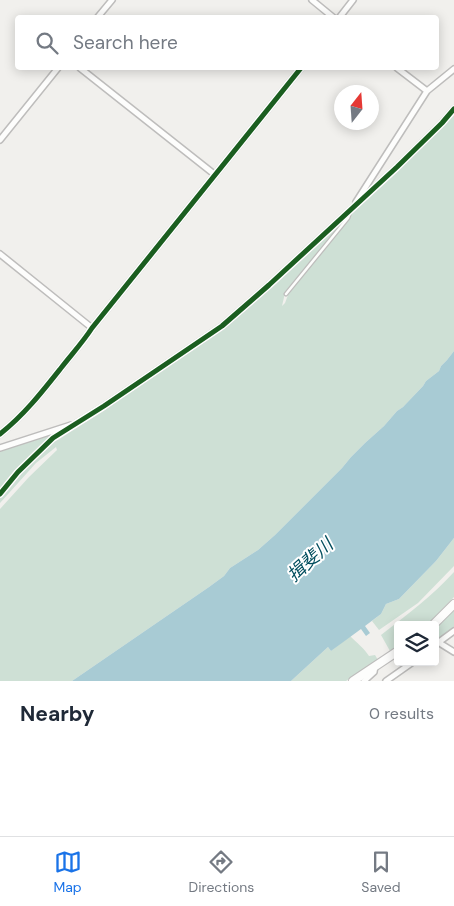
<!DOCTYPE html>
<html lang="en">
<head>
<meta charset="utf-8">
<style>
	:root { --surface:#fff; --page:#f6f6f7; --text:#1f2937; --muted:#747a83; --line:#e0e1e3; --accent:#1a73e8 }
	body { margin:0; font-family:"DM Sans","Noto Sans JP",sans-serif; background:var(--page); color:var(--text) }
	.controls { position:absolute; right:15px; bottom:15px; display:grid; overflow:hidden; border-radius:5px; box-shadow:0 2px 12px #0003 }
	.controls button { width:45px; height:45px; display:grid; place-items:center; padding:0; border:0; border-bottom:1px solid var(--line); background:var(--surface); color:var(--text); font:25px sans-serif }
	.compass { position:absolute; left:334px; top:85px; width:45px; height:45px; border-radius:50%; background:var(--surface); box-shadow:0 2px 12px #0003; rotate:17deg }
	.list { margin:0; padding:0; list-style:none }
	h2 { display:flex; justify-content:space-between; align-items:center; height:65px; margin:0; padding:0 20px; font-size:21px }
	h2 small { font-size:16px; font-weight:400; color:var(--muted) }
	.icon { flex:none; width:28px; height:28px; fill:none; stroke:currentColor; stroke-width:2; stroke-linecap:round; stroke-linejoin:round }
	.map { position:relative; flex:none; width:454px; height:681px; overflow:hidden }
	.search { position:absolute; background:var(--surface); box-shadow:0 2px 12px #0003; left:15px; right:15px; top:15px; height:55px; display:flex; align-items:center; gap:12px; box-sizing:border-box; padding:0 18px; border-radius:5px; color:var(--muted); font-size:19px }
	.sheet { height:155px; background:var(--surface) }
	nav { display:flex; justify-content:space-around; align-items:center; box-sizing:border-box; height:70px; border-top:1px solid var(--line); background:var(--surface); font-size:14px; color:var(--muted) }
	nav a { display:grid; justify-items:center; gap:2px }
	nav .on { color:var(--accent) }
	.map>svg:first-child { display:block }
</style>
</head>
<body>
<div class="map">
<svg width="454" height="681" viewBox="0 0 454 681">
	<rect width="100%" height="100%" fill="#f1f0ed"/>
	<path fill="#cee0d5" d="M454 113V351L447 360 441 366 439 371 426 381 423 386 403 407 397 411 384 426 365 443 351 457 342 468 275 535 258 550 230 568 224 576 209 587 72 681H0V509L29 477 57 450 56 447 36 463 0 503V498L37 455 55 439 58 440 188 353 224 327 273 284 346 217 285 293 282 306 285 303 288 295 349 218 352 211C387 180 423 148 454 113Z
		M47 435 49 438 35 451 0 491V451Z
		M454 538V566L418 603 379 630 372 621 381 614 386 604 399 599 436 561Z
		M454 572V597L427 625H398V646L390 651 381 635C407 615 432 596 454 572Z
		M454 609V628L435 642V626Z
		M350 636C357 643 364 648 369 656L375 655 378 660 346 681H291L328 647 331 651Z"/>
	<path fill="#a8cbd4" d="M454 351V538L436 561 399 599 386 604 381 614 365 626 370 633 366 636 361 629 331 651 328 647 291 681H72L209 587 224 576 230 568 258 550 275 535 342 468 351 457 365 443 384 426 397 411 403 407 423 386 426 381 439 371 441 366 447 360Z"/>
	<g fill="none" stroke-linecap="round" stroke-linejoin="round">
		<g stroke="#bebdbc" stroke-width="5">
			<path id="lane" d="M286 294 348 218 350 212"/>
		</g>
		<g stroke="#bebdbc" stroke-width="8">
			<path id="street" d="M312 0 334 18
				M97 18 112 0
				M339 18 353 0
				M80 68 214 174
				M397 68 427 91
				M0 140 58 68
				M356 202 427 91 454 69
				M0 254 92 328
				M0 434C24 415 42 392 61 368 71 355 83 342 92 328L301 68
				M0 448 71 425
				M0 494 18 472 53 438 104 406 222 326 269 285 397 167 442 123 454 109
				M438 642 454 652
				M435 645 454 631
				M364 681 374 672 375 666
				M386 681 413 662"/>
		</g>
		<g stroke="#bebdbc" stroke-width="10">
			<path id="secondary" d="M433 625 454 604
				M353 681 398 651"/>
		</g>
		<use href="#lane" stroke="#fdfdfc" stroke-width="2.5"/>
		<use href="#street" stroke="#fdfdfc" stroke-width="5"/>
		<use href="#secondary" stroke="#fdfdfc" stroke-width="8"/>
		<g stroke="#fff" stroke-width="8">
			<path id="cycleway" d="M0 434C24 415 42 392 61 368 71 355 83 342 92 328L301 68
				M0 494 18 472 53 438 104 406 222 326 269 285 397 167 442 123 454 109"/>
		</g>
		<use href="#cycleway" stroke="#1b5e20" stroke-width="5"/>
	</g>
	<g text-anchor="middle" dominant-baseline="central" stroke-width="4" stroke-linejoin="round" paint-order="stroke">
		<g font-size="18" font-style="italic" fill="#024e5e" stroke="#fff">
			<text transform="translate(310 560) rotate(-42)">揖斐川</text>
		</g>
	</g>
</svg>
<div class="controls">
<button><svg class="icon" aria-label="layers" viewBox="0 0 24 24"><path d="M12 4l9 5-9 5-9-5zM3 14l9 5 9-5"/></svg></button>
</div>
<svg class="compass" viewBox="-18 -18 36 36"><path d="M0-13l5 13h-10z" fill="#e53935"/><path d="M0 13l5-13h-10z" fill="#747a83"/></svg>
<div class="search"><svg class="icon" aria-label="search" viewBox="0 0 24 24"><circle cx="10" cy="10" r="6"/><path d="M15 15l6 6"/></svg>Search here</div>
</div>
<section class="sheet">
<h2>Nearby<small>0 results</small></h2>
<ul class="list">
</ul>
</section>
<nav>
<a class="on"><svg class="icon" aria-label="map" viewBox="0 0 24 24"><path d="M3 6l6-2 6 2 6-2v14l-6 2-6-2-6 2zM9 4v14M15 6v14"/></svg>Map</a>
<a><svg class="icon" aria-label="directions" viewBox="0 0 24 24"><path d="M12 3l9 9-9 9-9-9zM9 14v-3h6M13 9l2 2-2 2"/></svg>Directions</a>
<a><svg class="icon" aria-label="saved" viewBox="0 0 24 24"><path d="M7 4h10v16l-5-4-5 4z"/></svg>Saved</a>
</nav>
</body>
</html>
